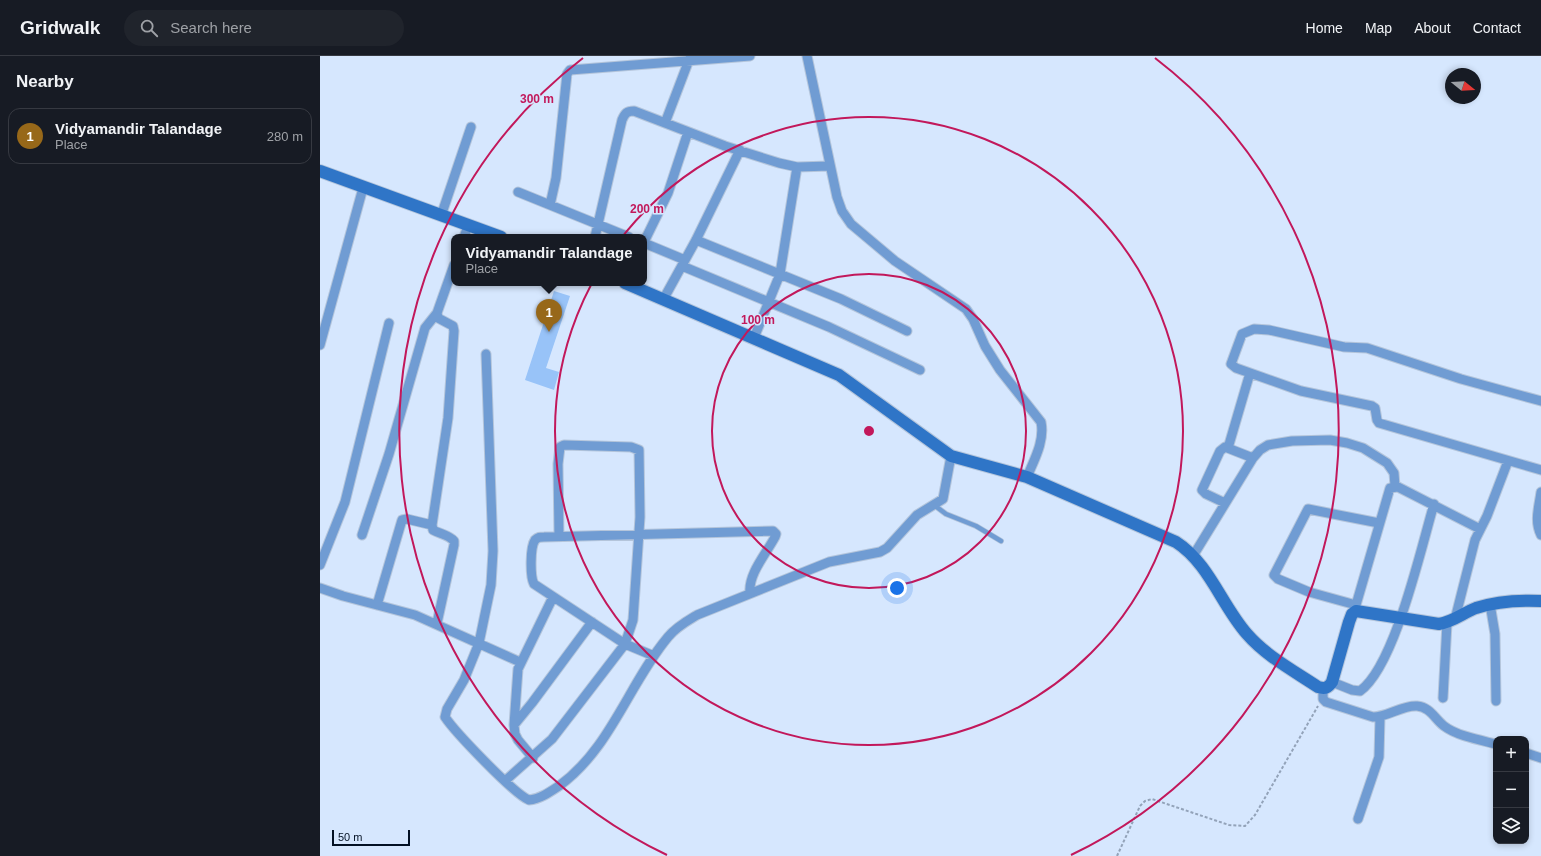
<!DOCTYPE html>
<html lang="en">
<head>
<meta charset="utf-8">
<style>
	:root { --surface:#171b24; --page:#20242c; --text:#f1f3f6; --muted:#9ea1a6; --line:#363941; --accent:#976819 }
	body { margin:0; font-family:Helvetica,sans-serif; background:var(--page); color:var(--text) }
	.controls { position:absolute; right:12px; bottom:12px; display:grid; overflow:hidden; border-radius:8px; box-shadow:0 2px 6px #0003 }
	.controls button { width:36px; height:36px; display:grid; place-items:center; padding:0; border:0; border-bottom:1px solid var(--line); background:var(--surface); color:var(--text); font:20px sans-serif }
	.compass { position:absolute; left:1125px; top:12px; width:36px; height:36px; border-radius:50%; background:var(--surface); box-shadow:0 2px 6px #0003; rotate:108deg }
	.scale { position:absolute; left:12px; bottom:10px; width:78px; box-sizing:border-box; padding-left:4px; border:2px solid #031124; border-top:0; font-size:11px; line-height:14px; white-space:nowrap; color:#031124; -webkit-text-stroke:3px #d6e7fe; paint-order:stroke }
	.you { position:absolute; left:577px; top:532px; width:14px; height:14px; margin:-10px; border:3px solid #fff; border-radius:50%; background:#1a73e8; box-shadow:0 0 0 6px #1a73e833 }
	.badge { display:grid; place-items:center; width:26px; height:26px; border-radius:50%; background:var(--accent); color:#fff; font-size:13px; font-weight:700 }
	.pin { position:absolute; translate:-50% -33px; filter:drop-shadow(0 1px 2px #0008) }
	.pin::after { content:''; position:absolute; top:21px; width:14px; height:12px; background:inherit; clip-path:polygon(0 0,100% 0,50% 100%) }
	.popup { position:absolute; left:131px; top:178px; width:196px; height:52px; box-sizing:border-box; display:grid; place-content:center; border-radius:8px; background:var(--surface); filter:drop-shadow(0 1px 3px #0005); font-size:13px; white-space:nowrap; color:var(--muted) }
	.popup b { font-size:15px; color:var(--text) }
	.popup::after { content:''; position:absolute; left:50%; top:100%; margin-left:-8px; border:8px solid transparent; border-top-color:var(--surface) }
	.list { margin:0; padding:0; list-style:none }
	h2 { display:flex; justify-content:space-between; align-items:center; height:52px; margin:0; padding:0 16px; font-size:17px }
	h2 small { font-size:13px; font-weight:400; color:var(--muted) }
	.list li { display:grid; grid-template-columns:26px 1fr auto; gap:12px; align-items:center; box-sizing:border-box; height:56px; margin:0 8px 8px; padding:0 8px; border:1px solid var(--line); border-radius:12px }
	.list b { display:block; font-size:15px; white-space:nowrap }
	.list p { margin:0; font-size:13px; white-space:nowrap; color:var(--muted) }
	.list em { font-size:13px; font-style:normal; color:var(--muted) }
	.icon { flex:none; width:22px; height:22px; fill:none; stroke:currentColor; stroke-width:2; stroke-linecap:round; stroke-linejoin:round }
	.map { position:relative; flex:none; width:1221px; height:800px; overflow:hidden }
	header { display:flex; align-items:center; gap:24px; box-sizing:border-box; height:56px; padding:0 20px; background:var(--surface); border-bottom:1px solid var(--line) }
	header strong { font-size:19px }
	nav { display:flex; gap:22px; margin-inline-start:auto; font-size:14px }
	.search { width:280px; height:36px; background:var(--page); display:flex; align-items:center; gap:10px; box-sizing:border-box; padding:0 14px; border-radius:22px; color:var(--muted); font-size:15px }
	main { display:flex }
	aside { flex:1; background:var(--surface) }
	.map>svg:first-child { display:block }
</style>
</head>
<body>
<header>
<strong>Gridwalk</strong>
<div class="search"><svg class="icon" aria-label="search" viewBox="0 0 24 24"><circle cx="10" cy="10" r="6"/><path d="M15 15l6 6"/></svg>Search here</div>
<nav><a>Home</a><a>Map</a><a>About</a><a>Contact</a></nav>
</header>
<main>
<aside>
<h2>Nearby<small></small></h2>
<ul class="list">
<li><span class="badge">1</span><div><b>Vidyamandir Talandage</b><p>Place</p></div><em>280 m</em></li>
</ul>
</aside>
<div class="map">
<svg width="1221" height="800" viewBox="0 0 1221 800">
	<rect width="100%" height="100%" fill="#d6e7fe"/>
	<path fill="#98c3f8" d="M234 235 250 240 226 312 239 316 234 334 205 324Z"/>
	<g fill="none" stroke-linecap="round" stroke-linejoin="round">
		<g stroke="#b4c5db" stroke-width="6">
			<path id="lane" d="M614 449 626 458 656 470 681 485"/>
		</g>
		<g stroke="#b4c5db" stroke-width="11">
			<path id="street" d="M487 0 517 141 522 155 531 168 575 205 646 253 653 263 665 290 680 314 721 366C725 385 714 404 707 421
				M345 67 369 4
				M198 136 309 181
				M230 149 236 122 247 18 250 14 430 0
				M121 160 151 71
				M144 181 148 170
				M275 181 302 64C305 57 307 55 314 55L405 90 459 107 477 111 510 110
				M376 184 521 243 587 275
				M324 186 348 137 368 76
				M324 187 365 204
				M362 210 509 271 600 314
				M343 244 376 184 420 94
				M434 282 460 218 477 111
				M0 289 43 132
				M166 298 173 495 171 529 159 587 144 624 127 653 125 661C135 676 194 738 209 744 220 743 230 736 239 730 291 692 308 629 348 581 356 571 367 565 377 559L509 506 560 496 567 492 597 459 623 443 631 400
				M1221 345 1141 323 1047 292 1024 291 949 274 934 273 922 278 911 308 916 312 981 335 1052 350 1055 352 1057 364 1059 367 1221 414
				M908 392 930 317
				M1221 436C1219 451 1214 465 1221 479
				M905 447 886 438 882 434 900 395 905 391 933 402
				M42 479 69 398 105 272 117 257
				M873 500 933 402 940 394 948 389 972 385 1010 384 1027 387 1043 392 1067 407 1074 417 1075 430
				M0 509 25 446 69 267
				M0 532 23 540 95 559 200 606
				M1170 548 1175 578 1176 645
				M57 549 82 464 87 463 112 469
				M1036 549 989 536 958 523 954 519 988 453 1059 467
				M1036 555V549L1070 432 1078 431 1160 473
				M1135 563 1155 484 1167 460 1188 405
				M117 567 134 489V485C129 479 120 478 113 474L112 469 128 362 134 275 133 270 118 262 117 257 134 209
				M334 600 305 588 214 528C210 521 210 491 215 484 218 481 220 481 224 481L453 475 456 478 455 481C446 498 428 518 430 537
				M1012 626 1032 634 1040 635C1075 610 1101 492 1114 448
				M1003 633V643L1006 646 1053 661C1068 661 1082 649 1097 650 1110 651 1115 663 1124 670 1137 680 1160 684 1176 688
				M1123 642 1127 567
				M194 669 212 647 272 566
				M1206 697 1221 702
				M213 702 198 684 195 678 194 669 198 613 233 541
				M186 724 232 683 305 588 313 564 320 461 319 394 311 391 244 389 240 391 238 408 239 480
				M1038 763 1059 701 1060 661"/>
		</g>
		<g stroke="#b4c5db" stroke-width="14">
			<path id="secondary" d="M0 115 181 181
				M305 227 519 319 631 400 707 421 856 486C889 507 902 550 927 578 946 600 974 615 998 631 1005 633 1008 632 1012 626L1029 566 1032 558 1036 555 1119 568C1133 566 1143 557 1156 552 1178 545 1198 544 1221 545"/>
		</g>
		<path stroke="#93a3b9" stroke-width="2" stroke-dasharray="3 2" stroke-linecap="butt" d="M797 800 820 750 825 745 832 743 909 769 925 770 935 759 998 650"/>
		<use href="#lane" stroke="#709cd3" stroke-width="4.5"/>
		<use href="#street" stroke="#709cd3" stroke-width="9"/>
		<use href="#secondary" stroke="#2f75c7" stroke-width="12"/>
	</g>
	<g fill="none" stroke="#c2185b" stroke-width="2">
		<circle cx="549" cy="375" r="157"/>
		<circle cx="549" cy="375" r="314"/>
		<path d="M347 799A470 470 0 0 1 263 2M835 2A470 470 0 0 1 751 799"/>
	</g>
	<circle cx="549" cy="375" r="6" fill="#c2185b" stroke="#d6e7fe" stroke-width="2"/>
	<g font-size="12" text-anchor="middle" font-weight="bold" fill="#c2185b" stroke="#d6e7fe" stroke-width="3" stroke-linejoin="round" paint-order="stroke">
		<text x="217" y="47">300 m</text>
		<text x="327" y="157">200 m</text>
		<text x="438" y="268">100 m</text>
	</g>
</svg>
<div class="controls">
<button>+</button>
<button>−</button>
<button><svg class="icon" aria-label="layers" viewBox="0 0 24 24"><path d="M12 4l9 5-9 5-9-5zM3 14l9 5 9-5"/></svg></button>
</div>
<svg class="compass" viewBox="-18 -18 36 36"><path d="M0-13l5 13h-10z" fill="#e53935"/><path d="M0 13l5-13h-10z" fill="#9ea1a6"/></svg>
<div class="scale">50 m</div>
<div class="you"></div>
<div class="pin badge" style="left:229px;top:276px">1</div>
<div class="popup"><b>Vidyamandir Talandage</b>Place</div>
</div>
</main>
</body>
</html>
